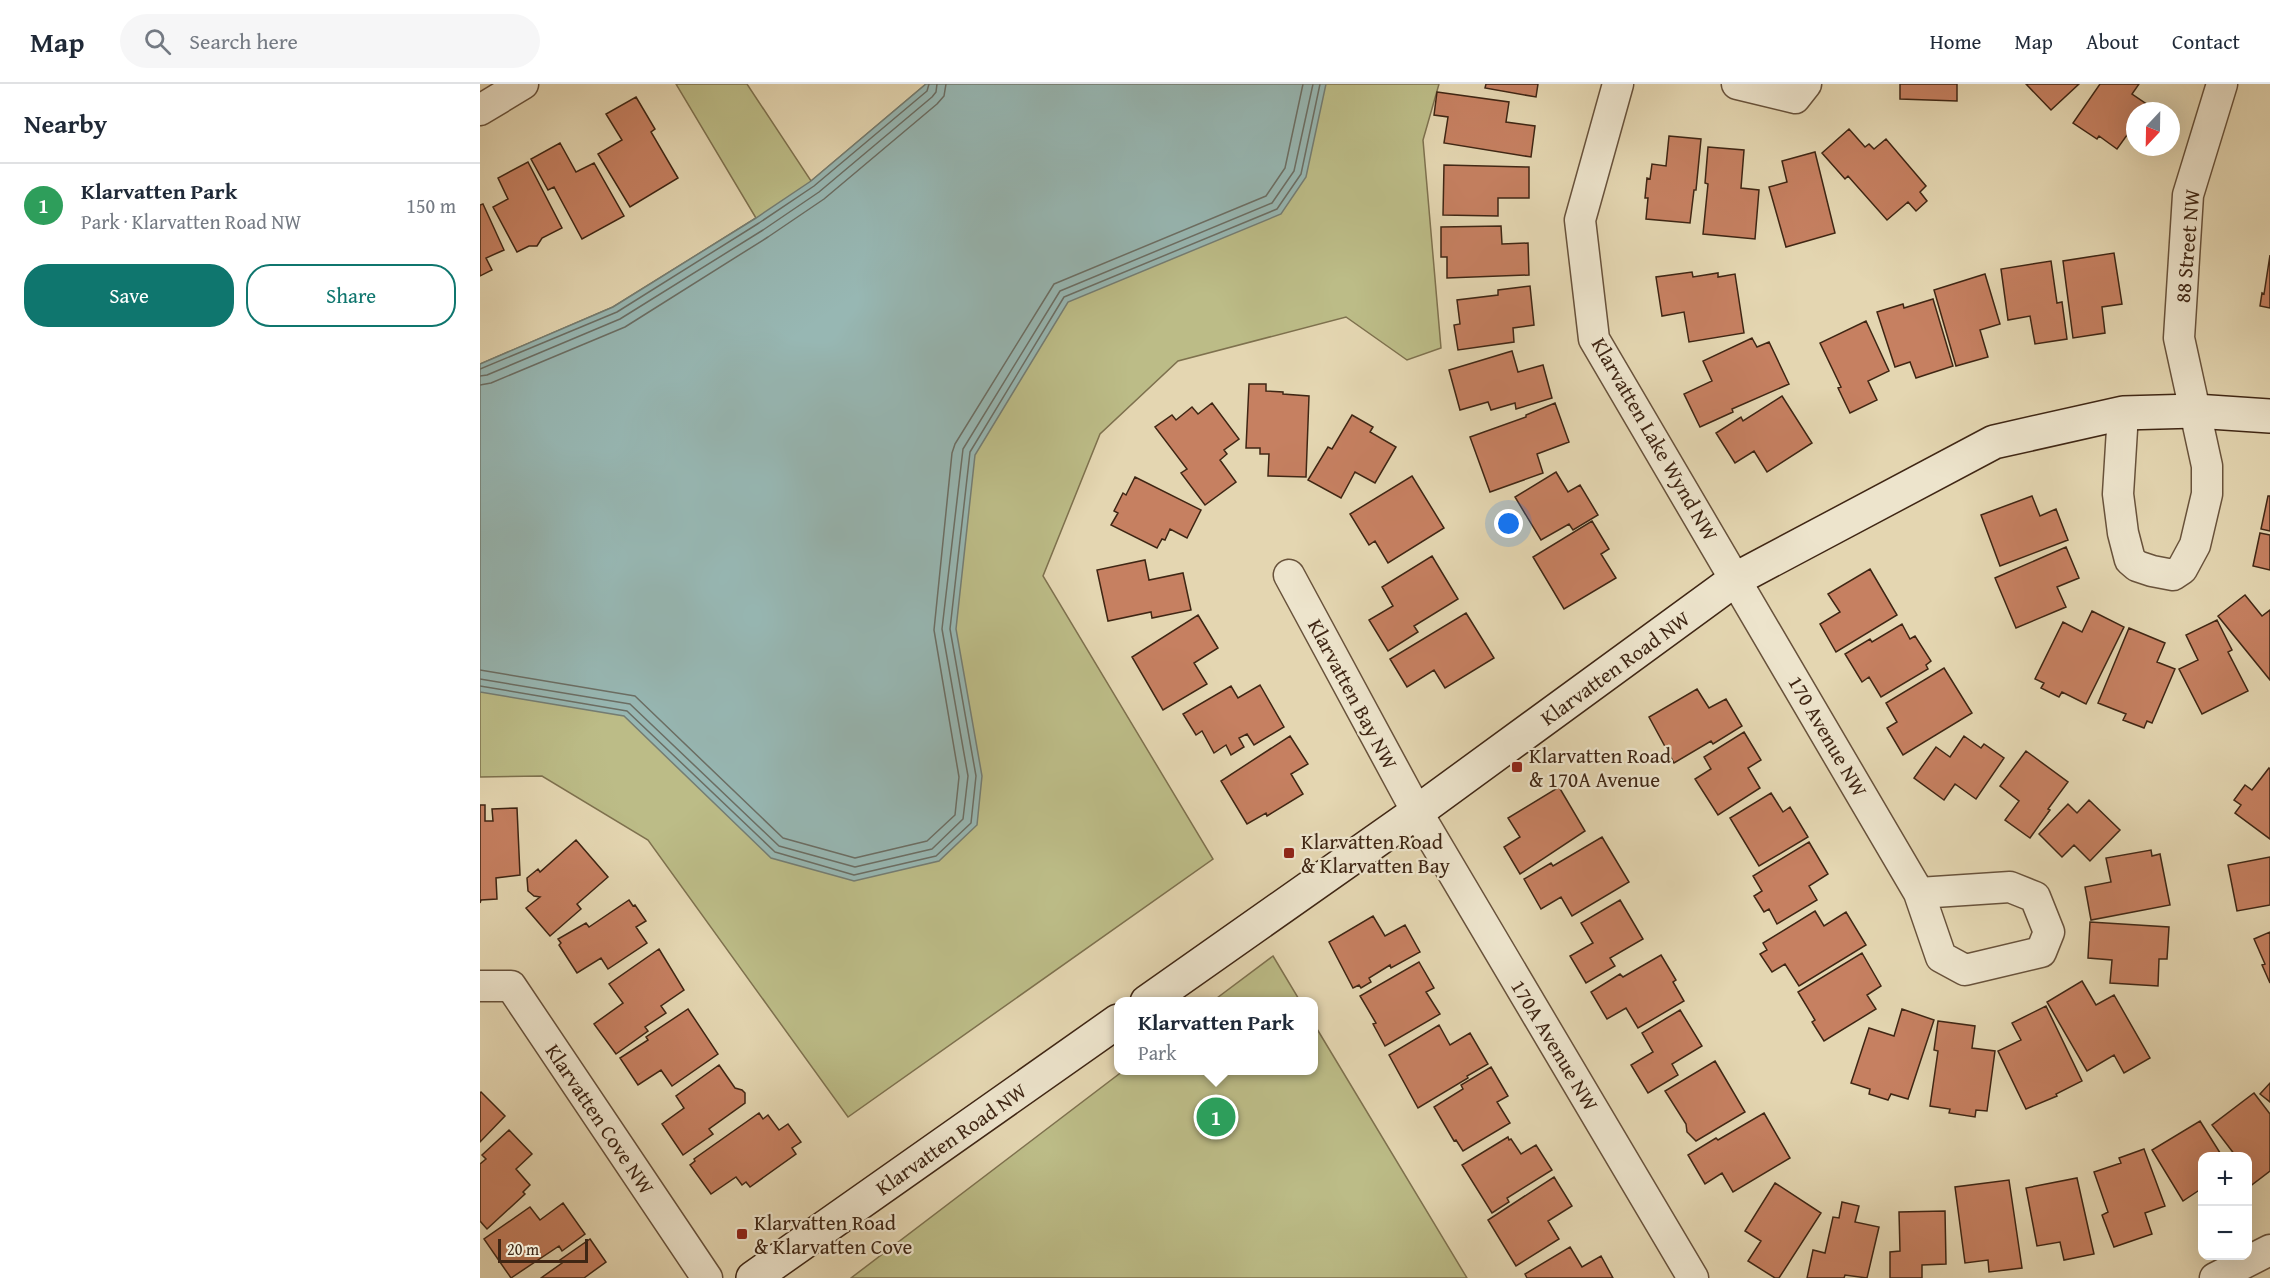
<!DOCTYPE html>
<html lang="en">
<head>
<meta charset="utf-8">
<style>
	:root { --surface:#fff; --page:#f6f6f7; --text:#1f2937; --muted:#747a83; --line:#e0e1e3; --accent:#0f766e }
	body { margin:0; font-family:"Gentium Book Plus",serif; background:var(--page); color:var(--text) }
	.controls { position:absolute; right:18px; bottom:18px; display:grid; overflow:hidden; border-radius:12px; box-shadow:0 6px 24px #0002 }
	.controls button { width:54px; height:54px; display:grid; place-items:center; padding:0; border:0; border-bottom:2px solid var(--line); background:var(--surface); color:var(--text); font:30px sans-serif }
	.compass { position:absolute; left:1646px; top:18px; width:54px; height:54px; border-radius:50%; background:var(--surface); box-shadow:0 6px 24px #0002; rotate:202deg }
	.scale { position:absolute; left:18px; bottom:15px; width:90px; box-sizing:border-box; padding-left:6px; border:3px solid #3f2614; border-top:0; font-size:16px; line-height:21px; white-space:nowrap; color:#3f2614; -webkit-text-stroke:4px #ede4cc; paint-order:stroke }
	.you { position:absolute; left:1029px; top:440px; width:21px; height:21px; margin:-15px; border:4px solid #fff; border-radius:50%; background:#1a73e8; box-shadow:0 0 0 9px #1a73e833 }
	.badge { display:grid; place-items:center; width:39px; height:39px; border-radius:50%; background:var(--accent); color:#fff; font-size:20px; font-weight:700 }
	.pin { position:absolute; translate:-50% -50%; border:3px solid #fff; box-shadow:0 2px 6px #0006 }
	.popup { position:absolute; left:634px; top:913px; width:204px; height:78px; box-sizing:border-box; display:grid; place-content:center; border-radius:12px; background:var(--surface); filter:drop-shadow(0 2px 4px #0005); font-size:20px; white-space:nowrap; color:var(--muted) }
	.popup b { font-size:22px; color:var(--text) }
	.popup::after { content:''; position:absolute; left:50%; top:100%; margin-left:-12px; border:12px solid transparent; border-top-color:var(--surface) }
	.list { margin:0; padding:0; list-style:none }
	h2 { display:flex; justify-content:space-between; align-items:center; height:78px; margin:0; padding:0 24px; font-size:26px }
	h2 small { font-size:20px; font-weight:400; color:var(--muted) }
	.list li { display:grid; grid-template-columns:39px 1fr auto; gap:18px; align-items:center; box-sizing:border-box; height:84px; padding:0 24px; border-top:2px solid var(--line) }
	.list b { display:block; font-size:22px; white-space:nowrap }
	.list p { margin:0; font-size:20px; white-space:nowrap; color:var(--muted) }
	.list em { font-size:20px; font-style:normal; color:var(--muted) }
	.actions { display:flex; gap:12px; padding:18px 24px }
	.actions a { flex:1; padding:14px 0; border:2px solid var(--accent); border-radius:24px; text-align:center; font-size:21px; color:var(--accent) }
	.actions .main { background:var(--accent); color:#fff }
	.icon { flex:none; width:33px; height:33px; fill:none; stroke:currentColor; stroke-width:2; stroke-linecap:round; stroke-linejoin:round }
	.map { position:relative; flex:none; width:1790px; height:1194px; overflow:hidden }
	header { display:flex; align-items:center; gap:36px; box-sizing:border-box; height:84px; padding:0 30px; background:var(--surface); border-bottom:2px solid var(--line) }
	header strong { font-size:28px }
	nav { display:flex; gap:33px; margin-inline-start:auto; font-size:21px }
	.search { width:420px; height:54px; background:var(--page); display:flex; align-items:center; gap:15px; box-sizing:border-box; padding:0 21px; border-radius:33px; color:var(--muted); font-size:22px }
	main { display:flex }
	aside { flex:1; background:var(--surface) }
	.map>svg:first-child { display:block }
</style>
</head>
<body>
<header>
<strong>Map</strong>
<div class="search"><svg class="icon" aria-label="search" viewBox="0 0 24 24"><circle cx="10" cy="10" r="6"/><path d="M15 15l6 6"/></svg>Search here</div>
<nav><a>Home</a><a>Map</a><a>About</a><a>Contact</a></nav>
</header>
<main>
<aside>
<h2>Nearby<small></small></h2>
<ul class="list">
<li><span class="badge" style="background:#2e9e5b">1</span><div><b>Klarvatten Park</b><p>Park · Klarvatten Road NW</p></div><em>150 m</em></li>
</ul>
<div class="actions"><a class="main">Save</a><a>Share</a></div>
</aside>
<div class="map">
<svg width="1790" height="1194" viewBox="0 0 1790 1194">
	<rect width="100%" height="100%" fill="#e4d6b1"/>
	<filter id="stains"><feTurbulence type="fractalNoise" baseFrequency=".00333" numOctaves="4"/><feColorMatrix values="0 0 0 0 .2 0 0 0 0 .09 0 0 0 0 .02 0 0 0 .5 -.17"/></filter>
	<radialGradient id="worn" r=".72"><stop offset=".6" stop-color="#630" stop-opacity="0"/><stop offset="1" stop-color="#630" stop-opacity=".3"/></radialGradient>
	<path fill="#bcbc87" stroke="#7e714e" stroke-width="1.5" d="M196 0H267L331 97 446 0H959L943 56 961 264 927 276 866 233 698 277 620 350 563 492 733 775 368 1033 168 756 62 692 0 693V280L133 223 276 134Z
		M793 872 820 917H733Z
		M834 940 987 1194H371L643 987 834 986Z"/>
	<path fill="#97b7b3" stroke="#747d73" stroke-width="1.5" d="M446 0H846L826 93 801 130 588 218 495 371 476 545 502 692 497 741 459 777 374 797 291 774 144 632 0 608V280L133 223 276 134 331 97Z"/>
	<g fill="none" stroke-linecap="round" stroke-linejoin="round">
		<path stroke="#6b6e64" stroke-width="1.5" d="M0 285 137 228 279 139 334 102 447 7 449 0
			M0 292 7 291 140 235 283 146 339 108 452 13 456 8 457 0
			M0 301 11 299 145 243 288 153 344 115 457 20 464 12 466 0
			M0 586 155 612 303 754 375 774 447 757 475 731 479 693 454 546 472 369 475 360 574 200 786 112 805 84 823 0
			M0 595 150 620 299 762 375 783 452 765 483 735 488 692 462 545 483 365 580 207 792 119 814 87 833 0
			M0 602 147 627 295 768 374 791 456 772 491 739 496 692 470 545 490 368 584 213 797 125 821 90 840 0"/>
	</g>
	<path fill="#c68061" stroke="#3f2614" stroke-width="1.5" d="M1006 0H1058L1056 13 1005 4Z
		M1420 0H1477V17L1420 15Z
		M1546 0H1599L1571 26Z
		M1620 0H1659L1652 10 1668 21 1664 27H1655V40L1637 65 1619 52 1617 55 1593 39Z
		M957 8 1029 18 1026 38 1055 42 1051 73 964 59 968 33 954 31Z
		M156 13 175 45 171 48 198 94 150 123 118 70 142 56 126 30Z
		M1369 45 1385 63 1389 60 1394 65 1406 55 1446 102 1440 108 1447 117 1436 127 1428 118 1407 136 1368 92 1365 95 1342 69Z
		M1189 52 1221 55 1216 106H1214L1210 139 1166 135 1168 114H1165L1167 94 1170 95 1172 80 1186 82Z
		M80 59 96 88 114 79 144 132 102 155 74 103 68 106 51 75Z
		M1228 63 1264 66 1261 104 1279 106 1275 155 1223 150 1228 100 1225 99Z
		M1335 68 1355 149 1306 163 1289 103 1307 98 1302 77Z
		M48 78 82 144 62 154 57 162H49L37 168 13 123 28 115 18 94Z
		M964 81 1049 83V114H1018V132L963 131Z
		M3 120 24 166 6 174 12 186 0 192V121Z
		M1021 142 1022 160 1048 159 1049 191 967 194V173H961V143Z
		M1634 169 1642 220 1622 223 1625 249 1593 254 1583 177Z
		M1790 171V224L1780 222 1782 209 1784 210Z
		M1571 177 1577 219 1582 218 1587 255 1555 260 1550 232 1528 236 1521 185Z
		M1212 188 1213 193 1238 189V193L1255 190 1264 249 1209 258 1204 228 1182 232 1176 193Z
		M1505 190 1520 240 1500 246 1508 273 1476 282 1454 206Z
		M1050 202 1054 241 1033 244 1034 258 978 266 974 241 980 240 977 216 1018 211V206Z
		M1453 215 1473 282 1436 294 1430 278 1415 283 1397 228 1423 220 1424 224Z
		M1386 237 1409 287 1388 297 1397 316 1370 329 1358 304 1361 303 1340 259Z
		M1272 254 1277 263 1289 258 1309 300 1252 325 1253 328 1220 343 1204 310 1232 297 1223 277Z
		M1032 267 1038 288 1063 281 1072 314 1036 325 1035 319 1011 326 1008 318 980 326 969 286Z
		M769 300H786V307L803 308V310L829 312 826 393 788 392 789 370H780V364H766Z
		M1302 312 1332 359 1287 388 1274 367 1255 379 1236 349 1261 333 1263 337Z
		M732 319 759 355 744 366 747 370 740 376 756 398 725 421 701 389 707 385 675 343 692 331 696 336 712 323 718 330Z
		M1075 319 1089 358 1057 370 1063 389 1010 408 990 353 1046 333V331Z
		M872 331 893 343 890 348 916 363 895 399 875 388 861 414 828 396 848 363 852 365Z
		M1076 388 1088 408 1100 401 1118 431 1093 446 1089 440 1061 456 1035 413Z
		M932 392 964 444 908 479 895 457 889 461 870 430Z
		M655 393 721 426 707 454 690 445 685 456 682 455 677 464 631 441 638 429 634 427 643 409 646 411Z
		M1552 412 1560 432 1576 425 1588 456 1520 482 1501 431Z
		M1788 412H1790V447L1781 445Z
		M1112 437 1129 465 1121 470 1136 494 1084 525 1053 473Z
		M1780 449 1790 451V486L1773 482Z
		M1586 463 1599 494 1577 503 1586 523 1536 544 1515 494Z
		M952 472 978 515 934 542 938 548 908 567 889 536 913 522 902 503Z
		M665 476 669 496 703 489 711 526 672 534 671 528 628 537 617 486Z
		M1390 485 1417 531 1356 568 1340 540 1360 528 1348 510Z
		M1765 511 1782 532 1790 526V596L1738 532Z
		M1612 527 1644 543 1606 620 1582 608 1579 613 1561 604 1564 599 1555 595 1583 538 1602 548Z
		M986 529 1014 574 965 604 954 586 927 603 910 575Z
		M718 531 738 564 714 579 727 600 683 626 652 573Z
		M1737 536 1752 566 1748 568 1768 607 1722 630 1699 585 1718 576 1706 551Z
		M1422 540 1430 555 1435 552 1451 577 1446 581 1448 585 1401 613 1389 593 1382 598 1365 570 1390 555 1392 558Z
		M1649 544 1685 559 1677 578 1695 585 1672 639 1667 637 1664 644 1643 636 1646 630 1618 619Z
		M1464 584 1492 629 1423 671 1407 644 1417 638 1406 619Z
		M780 601 804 643 774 661 767 650 759 654 764 663 751 671 746 661 734 669 722 647 716 651 703 630 751 602 758 614Z
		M1217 605 1229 624 1246 615 1262 642 1233 660 1231 657 1194 679 1169 633Z
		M1264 648 1281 676 1268 684 1280 704 1238 731 1215 695 1231 685 1224 673Z
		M810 652 828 680 811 690 823 710 787 732 786 729 767 740 741 697Z
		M1484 652 1501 664 1504 660 1524 674 1496 715 1475 700 1464 716 1434 694 1456 663 1470 673Z
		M1546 667 1588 698 1568 725 1570 726 1550 754 1525 736 1539 717 1520 702Z
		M1789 684 1790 685V755L1755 729 1761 721 1754 716 1765 701 1772 706Z
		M1079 703 1105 747 1040 790 1024 763 1040 753 1028 734Z
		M1291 709 1303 728 1310 723 1328 753 1279 782 1250 734Z
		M1609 716 1640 746 1610 777 1594 761 1582 773 1559 750 1588 720 1597 729Z
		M0 721H5V737H13L12 725 37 724 40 791 16 794 17 815 1 816 0 819Z
		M1122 753 1149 798 1092 832 1081 813 1061 825 1044 795 1071 779 1073 782Z
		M96 756 128 793 97 820 101 825 70 852 46 824 60 813 54 812 48 807 47 794 58 785 60 788Z
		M1329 758 1348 790 1329 802 1337 816 1297 840 1289 825 1284 828 1274 812 1282 807 1273 792Z
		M1671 766 1672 772 1680 770 1690 821 1611 836 1605 803 1631 798 1626 774Z
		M1790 773V821L1757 827 1748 781Z
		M149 816 153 822 155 821 166 837 156 843 167 859 128 885 121 874 97 889 79 861 81 859 78 855 106 839 109 843Z
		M1140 816 1163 855 1130 874 1135 882 1106 899 1090 872 1113 859 1101 839Z
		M1335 827 1344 842 1366 828 1386 861 1319 902 1305 880 1292 888 1280 870 1287 866 1283 859Z
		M893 832 905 852 925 841 940 868 911 884 910 881 889 894 891 898 881 904 879 901 873 904 849 858Z
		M1610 838 1689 843 1687 875H1679L1678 902 1630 899 1632 876 1608 874Z
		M1790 848V899L1782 881 1785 880 1774 855Z
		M179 865 204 906 181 922 186 929 165 943 168 947 136 970 114 940 143 919 129 900Z
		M1382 869 1401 902 1387 911 1396 925 1344 957 1332 938 1335 936 1318 908Z
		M1181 871 1196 896 1193 898 1204 917 1158 944 1146 924 1127 935 1111 908 1140 890 1143 893Z
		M939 878 954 904 946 908 960 930 905 962 893 940 896 939 880 912Z
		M1602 897 1616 921 1634 911 1670 974 1644 989 1634 971 1607 987 1567 918Z
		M1566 922 1602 997 1576 1010 1577 1012 1546 1025 1518 967 1541 956 1532 939Z
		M208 925 238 970 192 1002 181 986 158 1001 140 974 168 956 166 953Z
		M1422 925 1454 936 1428 1015 1411 1010 1408 1016 1389 1010 1390 1005 1371 999 1389 944 1414 952Z
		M1200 926 1222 962 1192 980 1198 991 1168 1009 1151 981 1173 968 1162 949Z
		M1458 937 1495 942 1492 964 1515 967 1507 1027 1496 1026 1495 1033 1469 1029 1470 1025 1450 1022 1458 967 1454 966Z
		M959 941 970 961 990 949 1008 980 987 992 988 994 938 1024 909 971Z
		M1235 977 1265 1028 1216 1057 1207 1048 1206 1040 1185 1007Z
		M239 981 255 1004 262 1006 265 1009V1019L229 1045 233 1050 203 1071 182 1040 204 1024 196 1012Z
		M1011 983 1028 1012 1017 1018 1030 1039 983 1067 976 1056 974 1057 954 1023 983 1005 981 1001Z
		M1790 999V1018L1780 1010Z
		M1 1008 25 1032 0 1058V1009Z
		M1774 1009 1790 1030V1087L1769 1103 1768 1101V1072H1754L1755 1071 1732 1041Z
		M279 1029 283 1035 288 1031 299 1046 308 1040 321 1058 312 1064 316 1070 270 1103 266 1098 262 1101 256 1093 231 1110 210 1081 215 1077 214 1075Z
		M1284 1029 1310 1074 1253 1108 1242 1089 1225 1100 1208 1071 1236 1054 1238 1056Z
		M1720 1037 1742 1072H1722V1107L1721 1105 1703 1117 1672 1066Z
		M29 1046 52 1070 36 1085 50 1101 43 1108 45 1110 7 1145 0 1137V1080L6 1075 2 1071Z
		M1028 1053 1029 1056 1031 1055 1041 1070 1056 1061 1072 1086 1027 1114 1029 1118 1012 1129 982 1081Z
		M1664 1065 1685 1122 1665 1129 1672 1150 1634 1163 1622 1131 1628 1128 1614 1088 1641 1079 1639 1074Z
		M1074 1093 1092 1122 1068 1137 1079 1155 1036 1182 1008 1136Z
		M1597 1094 1614 1170 1584 1176 1580 1158 1557 1162 1546 1104Z
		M1529 1096 1542 1184 1509 1188 1508 1176 1485 1179 1475 1103Z
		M1295 1099 1341 1129 1299 1194H1295L1268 1177 1281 1157 1265 1147Z
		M1362 1118 1379 1122 1375 1138 1399 1143 1387 1194 1365 1191 1364 1194H1327L1333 1166 1345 1169 1353 1133 1359 1134Z
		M83 1119 105 1150 82 1167 79 1162 31 1194 4 1155 50 1123 60 1136Z
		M1465 1127 1466 1180 1442 1181V1194H1410V1168L1420 1167 1419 1128Z
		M110 1155 126 1178 104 1194H61L82 1179 80 1176Z
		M1090 1163 1102 1183 1121 1172 1133 1194H1047L1045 1190Z"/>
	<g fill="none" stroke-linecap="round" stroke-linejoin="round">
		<g stroke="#68523b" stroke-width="33">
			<path id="street" d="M1138 0 1100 136 1114 255 1439 809 1461 873 1485 886 1561 868 1569 848 1555 813 1530 803 1439 809
				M1257 0 1315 14 1326 0
				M0 26 43 0
				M1643 329 1638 410 1643 449 1650 476 1657 482 1672 487 1693 491 1702 485 1715 461 1727 410V382L1699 254 1708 111 1742 0
				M809 491 937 728 1213 1194
				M0 902H31L227 1194
				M1735 1194 1790 1166"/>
		</g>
		<g stroke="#3f2614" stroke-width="36">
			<path id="secondary" d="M667 918 937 728 1256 495 1514 358 1643 329 1715 327 1790 332
				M273 1194 638 937"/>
		</g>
		<use href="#street" stroke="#ede4cc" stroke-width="30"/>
		<use href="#secondary" stroke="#ede4cc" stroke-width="33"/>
	</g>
	<g fill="#8f2418" stroke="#ede4cc" stroke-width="2">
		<rect x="1031" y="677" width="12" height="12" rx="3"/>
		<rect x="803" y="763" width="12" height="12" rx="3"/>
		<rect x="256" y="1144" width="12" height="12" rx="3"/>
	</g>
	<g text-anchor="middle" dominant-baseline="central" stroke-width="4.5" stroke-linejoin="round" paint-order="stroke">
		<g font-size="21" fill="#3f2614" stroke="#ede4cc">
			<text transform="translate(1707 162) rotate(-85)">88 Street NW</text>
			<text transform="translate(1175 355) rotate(60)">Klarvatten Lake Wynd NW</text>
			<text transform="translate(1135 584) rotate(-36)">Klarvatten Road NW</text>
			<text transform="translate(873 610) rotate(62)">Klarvatten Bay NW</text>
			<text transform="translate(1348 652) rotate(60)">170 Avenue NW</text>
			<text transform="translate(1075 961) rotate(59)">170A Avenue NW</text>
			<text transform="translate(120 1035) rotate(56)">Klarvatten Cove NW</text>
			<text transform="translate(471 1055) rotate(-35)">Klarvatten Road NW</text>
		</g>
		<g font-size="21" fill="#3f2614" stroke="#ede4cc" text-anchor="start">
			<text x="1049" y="671">Klarvatten Road<tspan x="1049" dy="24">&amp; 170A Avenue</tspan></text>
			<text x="821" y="757">Klarvatten Road<tspan x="821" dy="24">&amp; Klarvatten Bay</tspan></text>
			<text x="274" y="1138">Klarvatten Road<tspan x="274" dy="24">&amp; Klarvatten Cove</tspan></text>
		</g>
	</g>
	<rect width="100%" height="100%" filter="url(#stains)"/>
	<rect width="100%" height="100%" fill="url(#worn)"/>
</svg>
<div class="controls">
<button>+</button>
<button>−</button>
</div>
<svg class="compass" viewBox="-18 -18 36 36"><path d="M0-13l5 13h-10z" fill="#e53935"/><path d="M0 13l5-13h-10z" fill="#747a83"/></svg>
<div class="scale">20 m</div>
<div class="you"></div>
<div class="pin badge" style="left:736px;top:1033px;background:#2e9e5b">1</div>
<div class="popup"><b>Klarvatten Park</b>Park</div>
</div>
</main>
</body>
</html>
